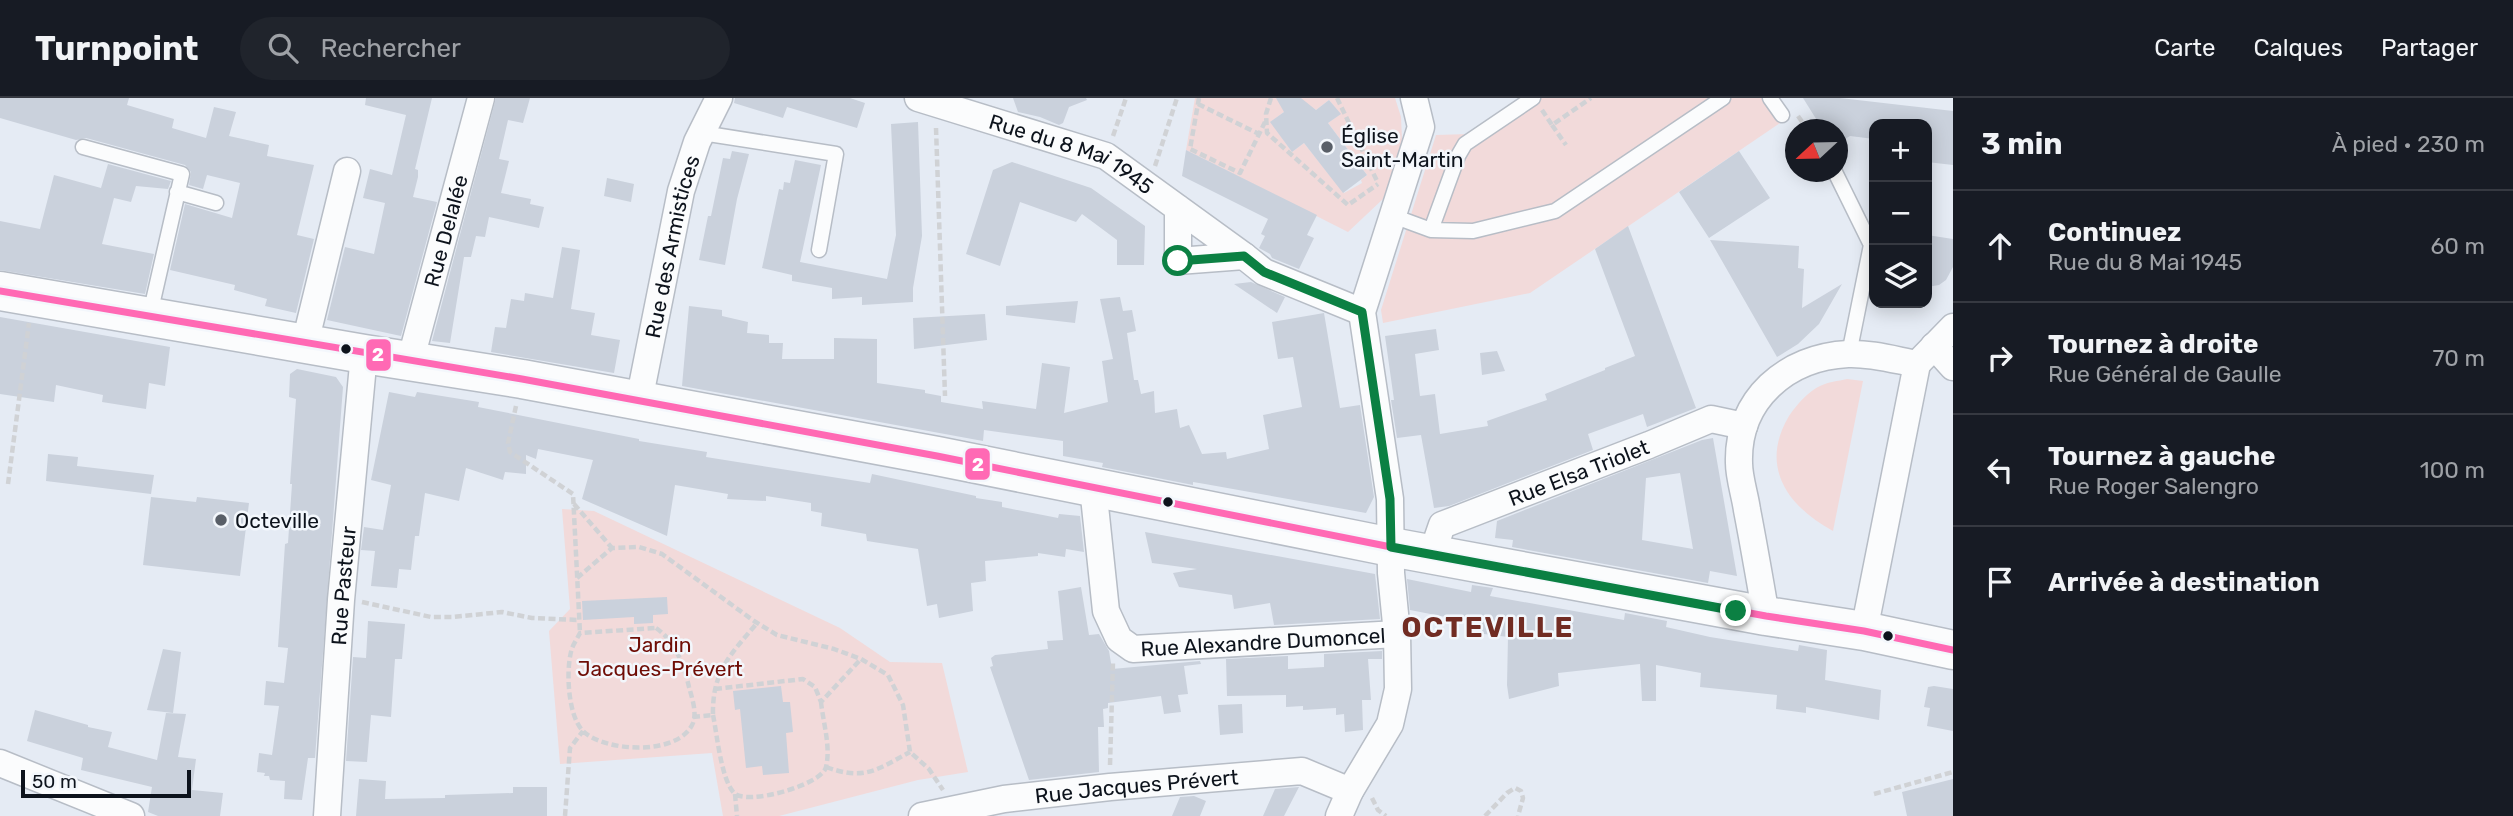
<!DOCTYPE html>
<html lang="fr">
<head>
<meta charset="utf-8">
<style>
	:root { --surface:#171b24; --page:#20242c; --text:#f1f3f6; --muted:#9ea1a6; --line:#363941 }
	body { margin:0; font-family:Rubik,sans-serif; background:var(--page); color:var(--text) }
	.controls { position:absolute; right:21px; top:21px; display:grid; overflow:hidden; border-radius:14px; box-shadow:0 4px 18px #0003 }
	.controls button { width:63px; height:63px; display:grid; place-items:center; padding:0; border:0; border-bottom:2px solid var(--line); background:var(--surface); color:var(--text); font:35px sans-serif }
	.compass { position:absolute; left:1785px; top:21px; width:63px; height:63px; border-radius:50%; background:var(--surface); box-shadow:0 4px 18px #0003; rotate:248deg }
	.scale { position:absolute; left:21px; bottom:18px; width:170px; box-sizing:border-box; padding-left:7px; border:4px solid #0d131c; border-top:0; font-size:19px; line-height:24px; white-space:nowrap; color:#0d131c; -webkit-text-stroke:5px #f3f7fc; paint-order:stroke }
	.stop { position:absolute; width:21px; height:21px; margin:-16px; border:5px solid #0b8043; border-radius:50%; background:#fff }
	.stop.end { background:#0b8043; border-color:#fff; box-shadow:0 2px 7px #0008 }
	.list { margin:0; padding:0; list-style:none }
	h2 { display:flex; justify-content:space-between; align-items:center; height:91px; margin:0; padding:0 28px; font-size:30px }
	h2 small { font-size:23px; font-weight:400; color:var(--muted) }
	.list li { display:grid; grid-template-columns:46px 1fr auto; gap:21px; align-items:center; box-sizing:border-box; height:112px; padding:0 28px; border-top:2px solid var(--line) }
	.list b { display:block; font-size:26px; white-space:nowrap }
	.list p { margin:0; font-size:23px; white-space:nowrap; color:var(--muted) }
	.list em { font-size:23px; font-style:normal; color:var(--muted) }
	.icon { flex:none; width:38px; height:38px; fill:none; stroke:currentColor; stroke-width:2; stroke-linecap:round; stroke-linejoin:round }
	.map { position:relative; flex:none; width:1953px; height:718px; overflow:hidden }
	header { display:flex; align-items:center; gap:42px; box-sizing:border-box; height:98px; padding:0 35px; background:var(--surface); border-bottom:2px solid var(--line) }
	header strong { font-size:33px }
	nav { display:flex; gap:38px; margin-inline-start:auto; font-size:24px }
	.search { width:490px; height:63px; background:var(--page); display:flex; align-items:center; gap:18px; box-sizing:border-box; padding:0 24px; border-radius:38px; color:var(--muted); font-size:26px }
	main { display:flex }
	aside { flex:1; background:var(--surface) }
	.map>svg:first-child { display:block }
</style>
</head>
<body>
<header>
<strong>Turnpoint</strong>
<div class="search"><svg class="icon" aria-label="search" viewBox="0 0 24 24"><circle cx="10" cy="10" r="6"/><path d="M15 15l6 6"/></svg>Rechercher</div>
<nav><a>Carte</a><a>Calques</a><a>Partager</a></nav>
</header>
<main>
<div class="map">
<svg width="1953" height="718" viewBox="0 0 1953 718">
	<rect width="100%" height="100%" fill="#e5ebf4"/>
	<path fill="#f2dada" d="M1195 0H1279L1285 13 1271 24 1292 54 1304 45 1344 95 1362 85 1361 82 1367 77 1328 25 1340 16 1329 2 1316 12 1313 10 1310 12 1299 0H1395L1401 19 1402 41 1399 56 1383 101 1348 134 1186 52Z
		M1521 0H1775L1789 19 1530 195 1383 225 1381 212 1436 37 1469 36Z
		M1847 281 1863 283 1833 433C1787 408 1759 368 1789 318 1796 307 1809 293 1820 288 1828 284 1838 283 1847 281Z
		M562 411 594 413 840 530 890 564 942 565 968 674 918 682 779 718H723L712 655 560 666 549 533 570 511Z"/>
	<path fill="#cad1dc" fill-rule="evenodd" d="M0 0H129L127 7 174 21 172 30 206 40 214 9 236 14 229 38 269 47 267 58 314 67 297 137 314 141 296 215 265 208 267 201 234 192 235 187 170 172 185 106 232 120 240 85 207 77 203 91 189 87 191 74 185 67 86 40 76 42 0 20Z
		M366 0H432L415 71 418 72V79L413 99 437 104 401 238 327 222 345 149 374 156 385 105 363 100 370 71 392 77 406 17 365 7Z
		M496 0H530L523 25 508 22 499 61 509 63 501 95 531 101 530 106 544 109 539 130 489 119 485 139 476 138 471 159H464L450 245 432 243Z
		M735 0H850L865 5 857 30 787 9 783 20 734 5Z
		M1013 0H1086L1087 2 1069 9 1063 25 1059 27 1040 19 1018 14Z
		M1276 0H1301L1316 12 1329 2 1341 16 1328 25 1367 77 1343 95 1304 45 1292 54 1270 24 1284 14Z
		M1803 0H1840L1953 13V67L1927 64V26H1874V41L1850 38 1838 45V32H1823Z
		M918 24 922 138 913 190V204L862 207V199L832 201V190L792 183V177L762 170 779 91 783 92 784 84 790 85 795 62 821 67 800 164 887 181 896 137 891 26Z
		M1186 52 1317 117 1307 137 1314 140 1299 171 1272 160 1270 156 1259 150 1265 138 1261 136 1268 121 1182 78Z
		M732 53 749 56 737 101 725 167 699 162 708 118H711L723 60 730 61Z
		M1739 53 1770 100 1709 140 1679 94Z
		M1012 64 1091 90 1145 128 1144 167H1117V142L1082 116 1076 124 1020 104 1000 168 966 156 993 72Z
		M108 66 171 83 168 91 136 88 131 104 114 100 102 146 154 156 145 196 0 172V123L40 131 54 77 101 90Z
		M607 80 634 86 631 104 604 98Z
		M1628 128 1696 310 1647 329 1643 316 1588 336 1593 352 1449 408 1434 410 1421 337 1397 340 1391 302H1394L1385 238 1436 231 1439 252 1415 256 1420 298 1435 296 1440 336 1488 328 1487 323 1547 302 1545 296 1605 272V270L1635 258 1595 151Z
		M1927 137 1953 141V169L1946 182 1939 187 1927 189Z
		M1710 142 1799 148 1798 170 1804 171 1802 210 1842 186 1819 226 1798 246 1777 259Z
		M562 149 580 152 571 211 595 215 591 237 620 242 614 275 491 254 495 229 506 230 511 201 524 203 525 195 553 200Z
		M1251 184 1285 199 1277 215 1234 186Z
		M1120 199 1123 213 1132 212 1136 233 1127 235 1134 282H1138L1141 296 1154 293 1155 315 1177 311 1180 330 1189 327 1202 356 1226 354 1227 361 1269 351 1263 317 1302 309 1293 259 1278 261 1272 224 1324 215 1340 310 1360 307 1374 399 1366 415 1205 386 1193 384V387L1102 369 1103 365 1063 358V343L984 332 983 343 682 288 689 208 722 212V218L748 224 747 235 769 237V245H783L782 261H834V240L877 241V285L925 292V295L941 298V304L983 311 982 303 1036 311 1042 265 1070 269 1064 315 1108 304 1102 263 1113 261 1100 201Z
		M1078 203 1075 225 1006 217V208Z
		M985 216 987 242 914 251 913 220Z
		M0 219 170 249 165 288 149 285 146 311 102 304 103 297 56 287 54 304 0 296Z
		M1497 253 1505 273 1482 277 1480 255Z
		M297 271 336 279 343 289 315 660H308L302 702 284 701 285 683 270 682 269 678H264L265 675 257 674 259 655 272 657 279 608 264 607 266 583 284 585 288 550 278 549 285 446 288 445 292 386H290L296 301 289 299 290 276Z
		M389 294 415 299 417 294 479 304 478 309 639 341V343L707 354 706 359 870 385 872 376 976 398V400L1002 404V409L1058 420 1059 416 1080 418 1084 454 1066 451 1065 459 1038 455V458L985 463 986 483 971 485 973 513 939 520 937 506 927 508 918 451 867 443 866 436 821 428 822 415 811 413V405L766 398V403L727 401 728 396 675 387 667 438 582 401 593 362 538 351 536 361 526 357V376L505 374 503 382 466 370 459 403 425 395 419 438H415L411 472 399 471 397 490 371 488 375 453 361 452 364 429 383 432 391 387 371 382Z
		M1713 340 1737 478 1710 473 1708 485 1512 449 1513 442 1495 440 1497 423 1702 342ZM1680 375 1693 451 1642 442 1646 380Z
		M48 356 78 359 77 368 154 377 151 396 46 383Z
		M151 399 196 404 197 399 249 405 240 478 143 467Z
		M1145 434 1375 476 1380 521 1274 527 1270 505 1234 511 1232 497 1179 489 1173 475 1197 471 1152 465Z
		M1407 481 1471 494 1472 487 1493 490 1490 498 1624 522 1625 515 1667 523 1666 529 1710 539 1798 553 1799 547 1827 552 1825 582 1881 592 1879 622 1806 609V615L1776 611 1777 597 1700 589 1701 575 1656 567V603H1642L1640 566 1558 575 1559 588 1509 601 1507 587 1508 539 1468 534 1466 523 1410 512Z
		M1081 489 1089 537 1099 536 1109 553 1112 571 1200 563 1201 566 1184 568 1188 596 1178 597 1181 614 1164 616 1161 598 1108 605V610L1103 611 1104 629H1098L1099 674 1029 682 990 569 993 568 991 560 995 557 1048 551 1047 543 1063 542 1058 493Z
		M667 499 668 516 653 517V525L634 526V519L583 522 582 503Z
		M368 523 405 526 402 561H395L391 619 371 617 367 664 346 663 353 559 366 560Z
		M163 551 181 554 173 615 147 612Z
		M1382 553V561H1368L1371 602H1362L1363 632 1345 634 1344 616 1336 617V610L1303 612V608L1286 609V597L1227 598 1226 561 1288 558V571L1324 569V556Z
		M781 588 783 604H790L793 634 786 635 789 675 763 677 762 668 746 670 740 611 735 612 733 593Z
		M1934 588 1953 591V633L1927 628 1930 610 1924 609 1928 589Z
		M1242 606 1243 635 1220 637 1218 607Z
		M35 612 88 627V629L112 634 108 649 157 662 166 615 186 616 178 659 196 661 192 692 223 695 220 718H158L148 714 152 689 81 672 83 660 27 643Z
		M359 681 386 683 385 701 445 700V697L513 695V689H547V718H356Z
		M1953 681V718H1907L1902 694Z
		M1299 689 1284 718H1263L1275 691Z
		M1194 698 1206 703 1200 718H1172L1180 699Z"/>
	<g fill="none" stroke-linecap="round" stroke-linejoin="round">
		<g stroke="#b7bdc6" stroke-width="17">
			<path id="service" d="M1770 0 1782 17
				M702 35 836 56 819 152
				M83 49 182 76 150 216
				M1835 74 1871 147 1849 256
				M177 94 216 105
				M1393 118 1431 132 1473 133 1555 113 1723 0
				M1431 132 1458 58 1465 46 1533 0"/>
		</g>
		<g stroke="#b7bdc6" stroke-width="29">
			<g id="minor">
				<path id="s1" d="M918 0 1106 58 1244 158 1178 163V110"/>
				<path d="M1244 158 1264 174 1362 214"/>
				<path d="M305 245 347 73"/>
				<path d="M1934 248 1953 269"/>
				<path id="s2" d="M410 264 481 0"/>
				<path d="M1917 266 1953 229"/>
				<path id="s3" d="M639 303 681 93 697 44 719 0"/>
				<path id="s4" d="M1093 389 1106 513 1119 541 1133 551 1397 536"/>
				<path id="s5" d="M1432 456 1442 427 1649 347 1711 321 1744 328"/>
				<path d="M1766 518C1760 483 1754 448 1747 412 1745 397 1739 380 1739 365 1737 301 1787 259 1848 256 1871 255 1895 262 1917 266"/>
				<path d="M1864 533 1917 266"/>
				<path d="M0 665 131 718"/>
				<path id="s6" d="M327 718 341 502 364 256"/>
				<path id="s7" d="M922 718 1004 701 1110 689 1302 673 1350 693"/>
				<path d="M1339 718 1350 693 1390 626 1398 591 1397 536 1391 475 1390 401 1362 214 1421 29 1414 0"/>
			</g>
		</g>
		<g stroke="#b7bdc6" stroke-width="41">
			<path id="secondary" d="M0 193 364 256 522 281 937 358 1391 449 1766 518 1864 533 1953 552"/>
		</g>
		<path stroke="#d0d2d5" stroke-width="4.5" stroke-dasharray="7 3.5" stroke-linecap="butt" d="M1199 0 1190 51 1240 75 1265 24
			M1271 0 1266 16 1267 35 1348 107 1378 86
			M1337 0 1378 85
			M1198 6 1259 36
			M1542 12 1552 27 1591 0
			M1798 18 1808 32
			M1552 27 1566 47
			M936 30 945 298
			M1113 38 1126 0
			M1155 68 1177 0
			M516 308 508 345 510 354 573 396 580 535
			M8 386 29 225
			M574 406 612 450
			M577 480 612 450 639 449 662 456 754 523 777 537 834 551 861 561 888 577 903 607 910 654 929 671 943 692
			M362 504 431 519H453L502 514 532 520 579 522
			M656 530C675 543 684 567 689 589 692 600 697 614 693 625 679 659 602 654 582 632 568 616 566 574 571 554 572 548 577 541 580 535Z
			M715 591 803 581 815 589 821 604 860 562
			M713 617C717 636 721 681 734 695 747 708 822 687 826 669 831 649 823 624 821 604
			M693 619 713 617C712 573 731 556 758 524
			M1110 667 1113 564
			M826 669C865 683 876 672 910 654
			M735 696 737 718
			M1874 696 1953 674
			M1372 700 1378 712 1386 718
			M565 718 570 650 583 633
			M1485 718 1507 695 1515 690 1521 693 1523 700 1518 718"/>
		<use href="#service" stroke="#fbfcfd" stroke-width="14"/>
		<use href="#minor" stroke="#fbfcfd" stroke-width="26"/>
		<use href="#secondary" stroke="#fbfcfd" stroke-width="38"/>
		<g stroke="#f3f7fc" stroke-width="12">
			<path id="bus-1" d="M0 193 522 281 937 358 1391 449 1766 518 1864 533 1953 552"/>
		</g>
		<use href="#bus-1" stroke="#ff69b4" stroke-width="7"/>
	</g>
	<g fill="none" stroke-linecap="round" stroke-linejoin="round">
		<path stroke="#0b8043" stroke-width="9" d="M1178 163 1244 158 1264 174 1362 214 1390 401 1391 449 1736 513"/>
	</g>
	<g fill="#595f68" stroke="#f3f7fc" stroke-width="2.5">
		<circle cx="1327" cy="49" r="7"/>
		<circle cx="221" cy="422" r="7"/>
	</g>
	<g fill="#0d131c" stroke="#f3f7fc" stroke-width="2.5">
		<circle cx="346" cy="251" r="6"/>
		<circle cx="1168" cy="404" r="6"/>
		<circle cx="1888" cy="538" r="6"/>
	</g>
	<g text-anchor="middle" dominant-baseline="central" stroke-width="5" stroke-linejoin="round" paint-order="stroke">
		<g font-size="21" fill="#0d131c" stroke="#f3f7fc" text-anchor="start">
			<text x="1341" y="37">Église<tspan x="1341" dy="24">Saint-Martin</tspan></text>
			<text x="235" y="422">Octeville</text>
		</g>
		<g font-size="21" fill="#0d131c" stroke="#f3f7fc">
			<text stroke="none"><textPath href="#s1" startOffset="164">Rue du 8 Mai 1945</textPath></text>
			<text stroke="none"><textPath href="#s2" startOffset="136">Rue Delalée</textPath></text>
			<text stroke="none"><textPath href="#s3" startOffset="158">Rue des Armistices</textPath></text>
			<text stroke="none"><textPath href="#s5" startOffset="177">Rue Elsa Triolet</textPath></text>
			<text stroke="none"><textPath href="#s6" startOffset="231">Rue Pasteur</textPath></text>
			<text stroke="none"><textPath href="#s4" startOffset="303">Rue Alexandre Dumoncel</textPath></text>
			<text stroke="none"><textPath href="#s7" startOffset="217">Rue Jacques Prévert</textPath></text>
		</g>
		<g font-size="21" fill="#6f0d06" stroke="#f3f7fc">
			<text x="660" y="546">Jardin<tspan x="660" dy="24">Jacques-Prévert</tspan></text>
		</g>
		<g font-size="28" font-weight="bold" letter-spacing="2" fill="#712c23" stroke="#f3f7fc">
			<text x="1488" y="529">OCTEVILLE</text>
		</g>
	</g>
	<g stroke="#f3f7fc" stroke-width="2.5">
		<rect x="365" y="240" width="27" height="34" rx="7" fill="#ff69b4"/>
		<rect x="964" y="349" width="27" height="34" rx="7" fill="#ff69b4"/>
	</g>
	<g font-size="19" text-anchor="middle" font-weight="bold" fill="#fff">
		<text x="378" y="263">2</text>
		<text x="978" y="373">2</text>
	</g>
</svg>
<div class="controls">
<button>+</button>
<button>−</button>
<button><svg class="icon" aria-label="layers" viewBox="0 0 24 24"><path d="M12 4l9 5-9 5-9-5zM3 14l9 5 9-5"/></svg></button>
</div>
<svg class="compass" viewBox="-18 -18 36 36"><path d="M0-13l5 13h-10z" fill="#e53935"/><path d="M0 13l5-13h-10z" fill="#9ea1a6"/></svg>
<div class="scale">50 m</div>
<div class="stop" style="left:1178px;top:163px"></div>
<div class="stop end" style="left:1736px;top:513px"></div>
</div>
<aside>
<h2>3 min<small>À pied · 230 m</small></h2>
<ul class="list">
<li><svg class="icon" aria-label="ahead" viewBox="0 0 24 24"><path d="M12 20V5M6 11l6-6 6 6"/></svg><div><b>Continuez</b><p>Rue du 8 Mai 1945</p></div><em>60 m</em></li>
<li><svg class="icon" aria-label="right" viewBox="0 0 24 24"><path d="M7 20v-9h11M14 6l5 5-5 5"/></svg><div><b>Tournez à droite</b><p>Rue Général de Gaulle</p></div><em>70 m</em></li>
<li><svg class="icon" aria-label="left" viewBox="0 0 24 24"><path d="M17 20v-9H6M10 6l-5 5 5 5"/></svg><div><b>Tournez à gauche</b><p>Rue Roger Salengro</p></div><em>100 m</em></li>
<li><svg class="icon" aria-label="arrive" viewBox="0 0 24 24"><path d="M6 21V4h12l-3 4 3 4H6"/></svg><div><b>Arrivée à destination</b></div></li>
</ul>
</aside>
</main>
</body>
</html>
